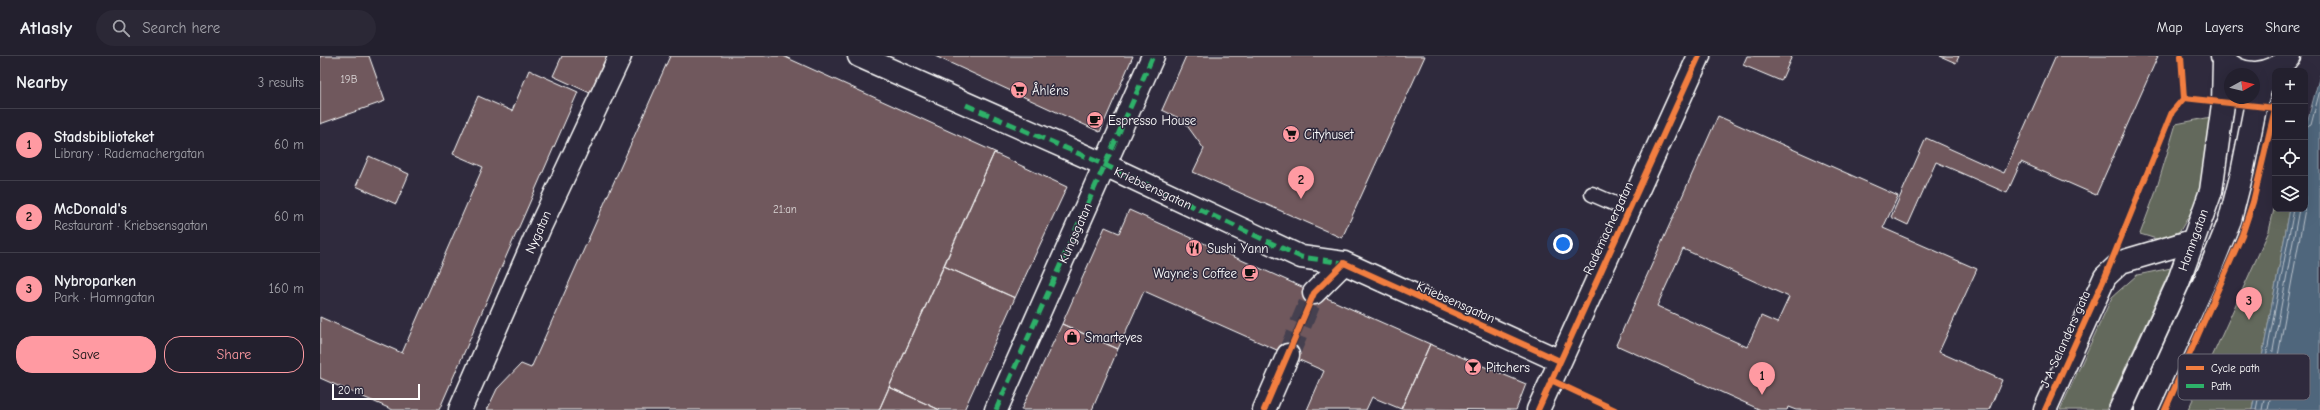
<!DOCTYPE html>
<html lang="en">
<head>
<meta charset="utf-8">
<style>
	:root { --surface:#23202e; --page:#2b2836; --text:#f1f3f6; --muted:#a3a3aa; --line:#403e4a; --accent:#ff9aa2 }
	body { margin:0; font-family:"Comic Neue",sans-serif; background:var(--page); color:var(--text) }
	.controls { position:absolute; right:12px; top:12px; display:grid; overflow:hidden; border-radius:8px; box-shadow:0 4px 16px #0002 }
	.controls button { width:36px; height:36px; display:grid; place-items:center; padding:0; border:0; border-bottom:1px solid var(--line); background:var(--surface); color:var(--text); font:20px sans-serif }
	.compass { position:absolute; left:1904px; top:12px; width:36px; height:36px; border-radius:50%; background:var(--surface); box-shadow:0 4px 16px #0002; rotate:82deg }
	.scale { position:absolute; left:12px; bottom:10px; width:88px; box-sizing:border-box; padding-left:4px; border:2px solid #fff; border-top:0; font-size:11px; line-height:14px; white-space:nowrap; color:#fff; -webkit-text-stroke:3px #2f2a3d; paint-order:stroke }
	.you { position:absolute; left:1243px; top:188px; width:14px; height:14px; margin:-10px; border:3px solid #fff; border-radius:50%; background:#1a73e8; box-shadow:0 0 0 6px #1a73e833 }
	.badge { display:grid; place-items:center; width:26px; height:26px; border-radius:50%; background:var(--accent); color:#111; font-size:13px; font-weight:700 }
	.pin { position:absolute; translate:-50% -33px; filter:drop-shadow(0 1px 2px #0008) }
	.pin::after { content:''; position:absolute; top:21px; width:14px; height:12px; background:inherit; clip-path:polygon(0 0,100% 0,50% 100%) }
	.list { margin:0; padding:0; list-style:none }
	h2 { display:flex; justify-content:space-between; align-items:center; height:52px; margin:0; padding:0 16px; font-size:17px }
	h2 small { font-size:13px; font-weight:400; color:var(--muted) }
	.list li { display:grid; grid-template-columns:26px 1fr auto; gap:12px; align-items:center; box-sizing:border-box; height:72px; padding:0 16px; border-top:1px solid var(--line) }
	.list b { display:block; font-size:15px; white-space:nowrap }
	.list p { margin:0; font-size:13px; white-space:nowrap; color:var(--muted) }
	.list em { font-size:13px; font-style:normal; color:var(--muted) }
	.actions { display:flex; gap:8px; padding:12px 16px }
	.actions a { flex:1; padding:9px 0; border:1px solid var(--accent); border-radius:16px; text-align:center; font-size:14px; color:var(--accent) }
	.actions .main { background:var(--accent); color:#111 }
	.icon { flex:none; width:22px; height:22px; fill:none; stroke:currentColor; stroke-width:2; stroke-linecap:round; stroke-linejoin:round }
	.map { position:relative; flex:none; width:2000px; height:354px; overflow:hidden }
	header { display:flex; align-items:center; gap:24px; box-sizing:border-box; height:56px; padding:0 20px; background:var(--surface); border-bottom:1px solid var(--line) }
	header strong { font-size:19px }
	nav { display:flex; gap:22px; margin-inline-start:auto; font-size:14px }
	.search { width:280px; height:36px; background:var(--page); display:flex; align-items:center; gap:10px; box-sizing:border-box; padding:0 14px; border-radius:22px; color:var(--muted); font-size:15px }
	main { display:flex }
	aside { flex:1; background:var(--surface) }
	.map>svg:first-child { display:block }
</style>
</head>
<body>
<header>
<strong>Atlasly</strong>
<div class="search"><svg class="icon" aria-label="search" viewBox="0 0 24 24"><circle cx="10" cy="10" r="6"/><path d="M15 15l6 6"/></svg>Search here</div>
<nav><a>Map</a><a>Layers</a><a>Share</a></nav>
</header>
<main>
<aside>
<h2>Nearby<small>3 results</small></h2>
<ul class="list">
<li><span class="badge">1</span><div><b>Stadsbiblioteket</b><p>Library · Rademachergatan</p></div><em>60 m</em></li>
<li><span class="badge">2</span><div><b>McDonald's</b><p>Restaurant · Kriebsensgatan</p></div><em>60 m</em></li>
<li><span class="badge">3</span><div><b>Nybroparken</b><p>Park · Hamngatan</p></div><em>160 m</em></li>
</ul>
<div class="actions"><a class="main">Save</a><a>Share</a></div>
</aside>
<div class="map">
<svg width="2000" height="354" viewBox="0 0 2000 354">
	<rect width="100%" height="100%" fill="#2f2a3d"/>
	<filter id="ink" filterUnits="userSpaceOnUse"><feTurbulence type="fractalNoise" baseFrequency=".025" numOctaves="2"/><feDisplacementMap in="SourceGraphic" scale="8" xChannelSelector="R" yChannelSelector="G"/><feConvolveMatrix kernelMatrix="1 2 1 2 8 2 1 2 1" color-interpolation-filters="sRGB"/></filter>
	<g filter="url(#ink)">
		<path fill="#64695b" stroke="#b2b4ad" d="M1891 61 1878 144 1860 175 1840 184 1820 178 1835 138 1856 68Z
			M1955 149V153H1970L1932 354H1868L1949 175Z
			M1851 212 1786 354H1740L1792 241 1817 219Z"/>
		<path fill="#50667c" stroke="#96a3b0" d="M2000 19V354H1932L1970 153H1985V74Z"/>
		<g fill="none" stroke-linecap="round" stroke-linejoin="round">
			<path stroke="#b9c2cb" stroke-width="1" d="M1985 72 1991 69 2000 34
				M1936 354 1974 153
				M1942 354 1979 153
				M1948 354 1985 153"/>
		</g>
		<path fill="#6f595d" stroke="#fff" fill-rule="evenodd" d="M0 0H49L65 45 0 68Z
			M242 0H287L270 37 233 20Z
			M350 0H463L677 97H674L559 354H167L177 333 201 308 211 312Z
			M615 0H813L780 76Z
			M866 0H1105L1022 182 873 116 884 93 863 64 842 54Z
			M1427 0H1472L1461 25 1423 9Z
			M1620 0H1639L1636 7Z
			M1736 0H1838L1776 139 1701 106 1687 137 1616 106 1588 169 1571 161 1606 82 1684 117Z
			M209 14 258 36 119 354H73L0 322V261L82 297 163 111 133 98 158 40 192 55Z
			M1398 60 1578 140 1563 172 1657 213 1619 296 1682 324 1669 354H1476L1468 351 1467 354H1441L1296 289ZM1363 193 1469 241 1457 267 1441 260 1427 291 1337 250Z
			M674 97 747 131 695 242 624 210Z
			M49 100 89 118 76 148 36 130Z
			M809 154 1110 288 1081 353 1052 341 1046 354H987L1004 315 824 235 798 293 742 268 785 171 799 177Z
			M624 210 695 242 644 354H620L569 331Z
			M742 268 798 293 772 354H701Z
			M1110 288 1206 328 1196 354 1081 353Z
			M569 331 620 354H559Z"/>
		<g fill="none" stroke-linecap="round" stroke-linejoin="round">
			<path stroke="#443f50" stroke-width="22" stroke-dasharray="22 11" stroke-linecap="butt" d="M968 299 994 237"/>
			<g stroke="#fff" stroke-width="17">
				<path id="lane" d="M1272 138 1309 154"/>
			</g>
			<g stroke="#fff" stroke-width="25">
				<path id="street" d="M539 0 785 109 981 201 1024 207 1240 305
					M994 237 1024 207
					M140 354 220 171 300 0
					M676 354 833 0
					M944 354 968 299
					M1218 354 1379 0
					M1725 354 1785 221 1801 206 1872 185"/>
			</g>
			<g stroke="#fff" stroke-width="25">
				<path id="secondary" d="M1902 0C1917 24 1954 21 1969 0
					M1800 354 1858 227 1891 135 1903 48 1904 3
					M1826 354 1889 216 1910 164 1922 117 1935 52 1941 30 1954 13"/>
			</g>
			<use href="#lane" stroke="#2f2a3d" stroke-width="14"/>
			<use href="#street" stroke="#2f2a3d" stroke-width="22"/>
			<use href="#secondary" stroke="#2f2a3d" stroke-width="22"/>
			<path stroke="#2db169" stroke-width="5" stroke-dasharray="10 5" stroke-linecap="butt" d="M646 49 785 109 981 201 1024 207
				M676 354 833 0"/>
			<g stroke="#2f2a3d" stroke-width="8">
				<path id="cycleway" d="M1864 42 1955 52
					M1231 324 1295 354
					M944 354 994 237 1024 207 1240 305
					M1218 354 1379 0
					M1725 354 1785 221 1852 56 1864 42 1861 0
					M1845 354 1922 179 1933 146 1955 53"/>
			</g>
			<use href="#cycleway" stroke="#f27e40" stroke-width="6"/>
		</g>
	</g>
	<defs>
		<g id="supermarket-disc" transform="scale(0.9)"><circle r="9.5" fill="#ff9aa2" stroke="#2f2a3d"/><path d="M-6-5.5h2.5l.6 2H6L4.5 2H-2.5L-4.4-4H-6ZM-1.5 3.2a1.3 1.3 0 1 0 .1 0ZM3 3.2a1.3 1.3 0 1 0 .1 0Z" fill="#111"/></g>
		<g id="cafe-disc" transform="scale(0.9)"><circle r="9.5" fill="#ff9aa2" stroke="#2f2a3d"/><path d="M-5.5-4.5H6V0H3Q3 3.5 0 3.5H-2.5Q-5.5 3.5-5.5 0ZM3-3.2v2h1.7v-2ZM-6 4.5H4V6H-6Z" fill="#111"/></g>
		<g id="restaurant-disc" transform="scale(0.9)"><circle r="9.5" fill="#ff9aa2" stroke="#2f2a3d"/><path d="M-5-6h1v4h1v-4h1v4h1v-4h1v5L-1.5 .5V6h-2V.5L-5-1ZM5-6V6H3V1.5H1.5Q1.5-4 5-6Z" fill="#111"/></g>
		<g id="shop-disc" transform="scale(0.9)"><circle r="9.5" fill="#ff9aa2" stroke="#2f2a3d"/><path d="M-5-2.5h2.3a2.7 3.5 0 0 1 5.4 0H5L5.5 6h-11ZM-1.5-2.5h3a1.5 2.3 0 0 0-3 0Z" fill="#111"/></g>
		<g id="bar-disc" transform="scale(0.9)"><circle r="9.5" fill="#ff9aa2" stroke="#2f2a3d"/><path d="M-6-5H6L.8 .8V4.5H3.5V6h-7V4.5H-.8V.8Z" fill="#111"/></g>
	</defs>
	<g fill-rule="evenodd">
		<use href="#supermarket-disc" x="699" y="34"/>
		<use href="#cafe-disc" x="775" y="64"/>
		<use href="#supermarket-disc" x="971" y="78"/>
		<use href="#restaurant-disc" x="874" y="192"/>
		<use href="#cafe-disc" x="930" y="217"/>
		<use href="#shop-disc" x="752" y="281"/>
		<use href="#bar-disc" x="1153" y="311"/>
	</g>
	<g text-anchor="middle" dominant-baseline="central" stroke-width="3" stroke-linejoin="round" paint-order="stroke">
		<g font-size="11" fill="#dbd6d6">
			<text x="29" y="23">19B</text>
			<text x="465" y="153">21:an</text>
		</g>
		<g font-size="13" fill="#fff" stroke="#2f2a3d" text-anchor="start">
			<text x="712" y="34">Åhléns</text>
			<text x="788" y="64">Espresso House</text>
			<text x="984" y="78">Cityhuset</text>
			<text x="887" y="192">Sushi Yann</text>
			<text x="917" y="217" text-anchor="end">Wayne's Coffee</text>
			<text x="765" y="281">Smarteyes</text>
			<text x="1166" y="311">Pitchers</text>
		</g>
		<g font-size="13" fill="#fff" stroke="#2f2a3d">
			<text transform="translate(833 132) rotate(25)">Kriebsensgatan</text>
			<text transform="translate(1288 172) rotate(-65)">Rademachergatan</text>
			<text transform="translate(218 176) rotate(-66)">Nygatan</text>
			<text transform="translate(755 177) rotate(-66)">Kungsgatan</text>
			<text transform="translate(1873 184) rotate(-70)">Hamngatan</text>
			<text transform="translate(1136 246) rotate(24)">Kriebsensgatan</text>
			<text transform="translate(1745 283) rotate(-66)">J A Selanders gata</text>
		</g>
	</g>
	<rect x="1858" y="298" width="132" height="46" rx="6" fill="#2f2a3d" stroke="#6d6a77" stroke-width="1"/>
	<rect x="1866" y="310" width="18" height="4" fill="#f27e40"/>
	<rect x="1866" y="328" width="18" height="4" fill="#2db169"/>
	<g font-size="11" fill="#fff">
		<text x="1891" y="316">Cycle path</text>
		<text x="1891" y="334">Path</text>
	</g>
</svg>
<div class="controls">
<button>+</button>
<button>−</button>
<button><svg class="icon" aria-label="locate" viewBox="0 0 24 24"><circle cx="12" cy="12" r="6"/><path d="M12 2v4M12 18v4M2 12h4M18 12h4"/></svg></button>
<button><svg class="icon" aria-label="layers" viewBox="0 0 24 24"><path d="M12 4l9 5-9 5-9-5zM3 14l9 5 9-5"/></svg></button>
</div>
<svg class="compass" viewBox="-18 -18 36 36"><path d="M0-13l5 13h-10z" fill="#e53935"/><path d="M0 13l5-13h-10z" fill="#a3a3aa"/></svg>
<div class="scale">20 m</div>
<div class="you"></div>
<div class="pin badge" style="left:1442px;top:339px">1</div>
<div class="pin badge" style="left:981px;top:143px">2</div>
<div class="pin badge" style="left:1929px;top:264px">3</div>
</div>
</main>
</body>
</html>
